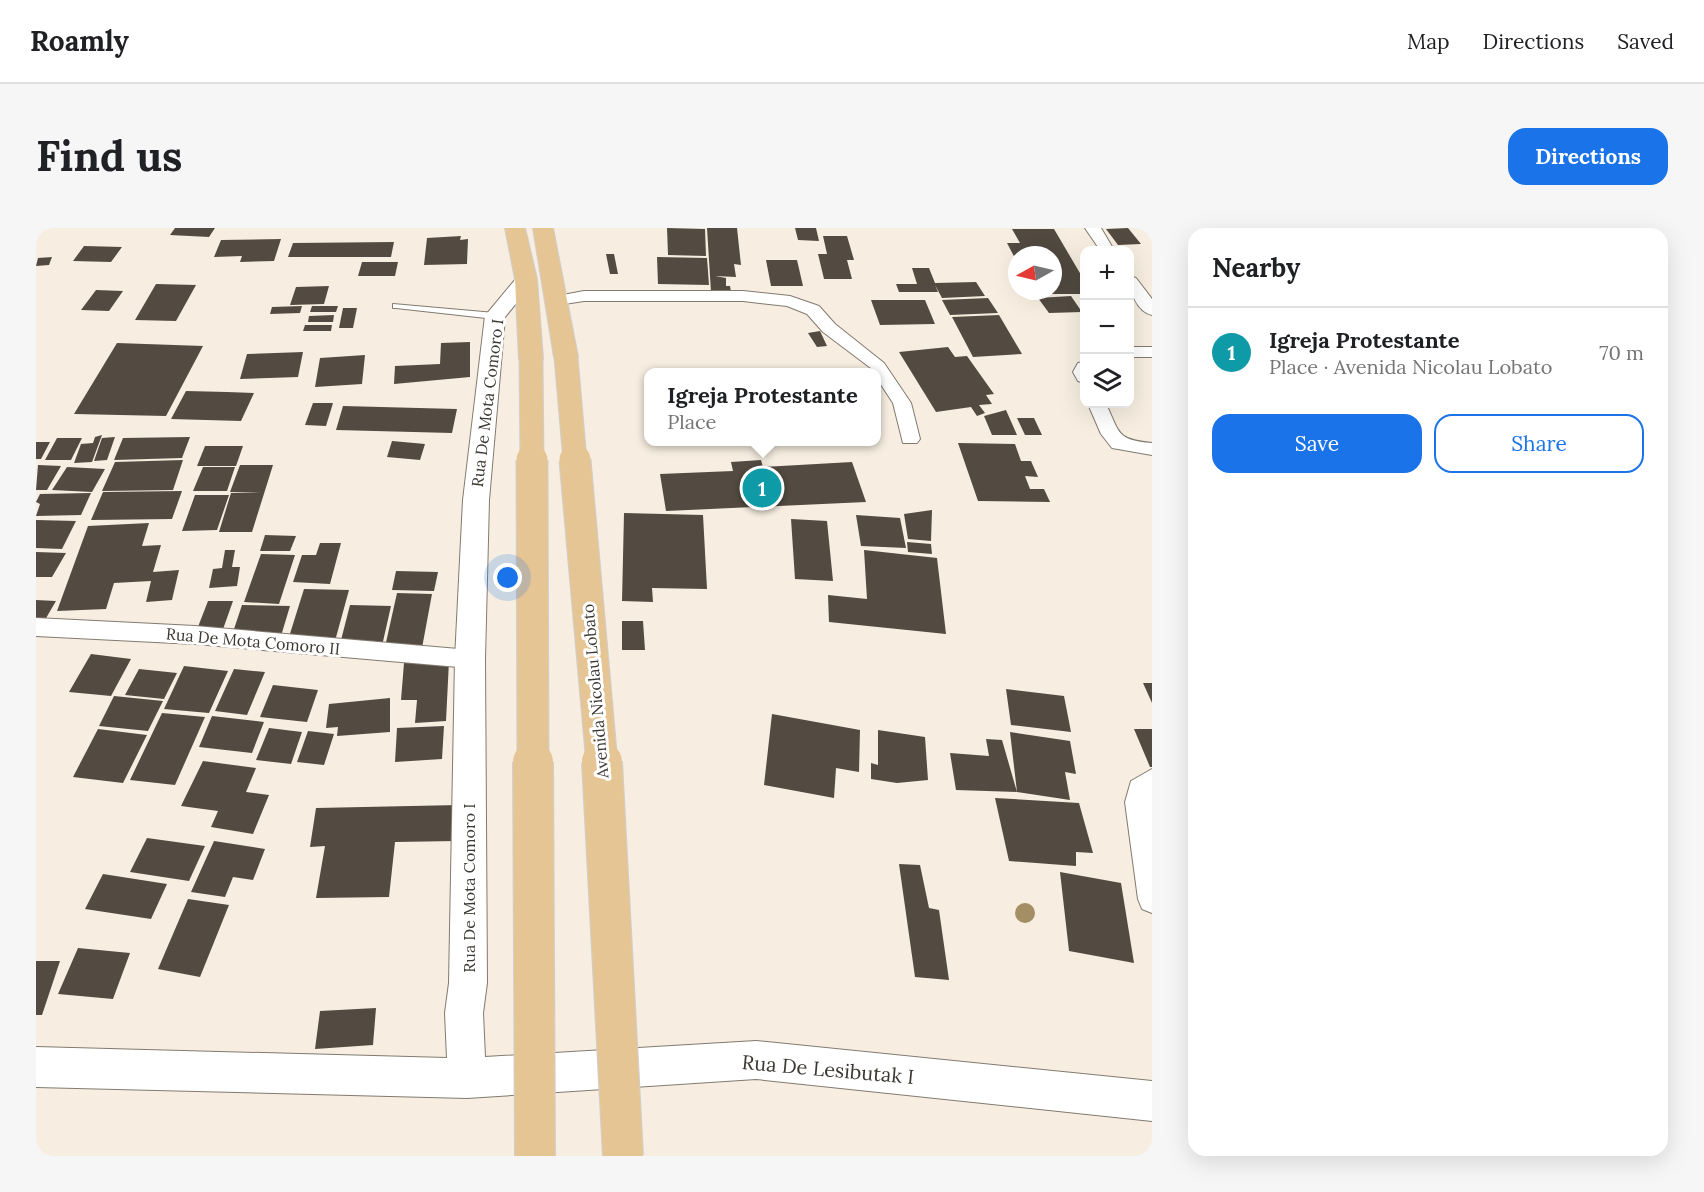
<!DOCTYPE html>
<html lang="en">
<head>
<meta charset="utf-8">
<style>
	:root { --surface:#fff; --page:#f6f6f6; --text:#202124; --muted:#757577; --line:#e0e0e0; --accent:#1a73e8 }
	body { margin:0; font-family:Lora,serif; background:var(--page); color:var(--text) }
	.controls { position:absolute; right:18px; top:18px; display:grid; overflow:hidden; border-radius:12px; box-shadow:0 6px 24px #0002 }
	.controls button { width:54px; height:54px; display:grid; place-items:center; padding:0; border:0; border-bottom:2px solid var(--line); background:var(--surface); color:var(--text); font:30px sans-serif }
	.compass { position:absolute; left:972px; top:18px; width:54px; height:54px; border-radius:50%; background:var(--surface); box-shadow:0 6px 24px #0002; rotate:262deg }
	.you { position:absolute; left:472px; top:350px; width:21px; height:21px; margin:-15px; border:4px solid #fff; border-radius:50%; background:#1a73e8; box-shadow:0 0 0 9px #1a73e833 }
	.badge { display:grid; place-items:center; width:39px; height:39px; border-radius:50%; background:var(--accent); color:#fff; font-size:20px; font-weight:700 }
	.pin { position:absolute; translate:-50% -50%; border:3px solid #fff; box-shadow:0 2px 6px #0006 }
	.popup { position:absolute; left:608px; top:140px; width:237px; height:78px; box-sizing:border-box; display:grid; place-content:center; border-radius:12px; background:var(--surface); filter:drop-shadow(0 2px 4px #0005); font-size:20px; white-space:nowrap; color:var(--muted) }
	.popup b { font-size:22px; color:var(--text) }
	.popup::after { content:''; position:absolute; left:50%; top:100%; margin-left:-12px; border:12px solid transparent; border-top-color:var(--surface) }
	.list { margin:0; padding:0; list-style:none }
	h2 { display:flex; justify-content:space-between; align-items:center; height:78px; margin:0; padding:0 24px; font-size:26px }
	h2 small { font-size:20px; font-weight:400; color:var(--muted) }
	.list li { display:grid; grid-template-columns:39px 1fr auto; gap:18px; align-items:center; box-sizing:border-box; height:90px; padding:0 24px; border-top:2px solid var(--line) }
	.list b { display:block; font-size:22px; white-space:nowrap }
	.list p { margin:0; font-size:20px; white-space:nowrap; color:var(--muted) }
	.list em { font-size:20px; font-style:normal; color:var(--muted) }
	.actions { display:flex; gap:12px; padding:18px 24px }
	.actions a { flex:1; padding:14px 0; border:2px solid var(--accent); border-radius:18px; text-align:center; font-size:21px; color:var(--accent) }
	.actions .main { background:var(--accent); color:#fff }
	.icon { flex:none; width:33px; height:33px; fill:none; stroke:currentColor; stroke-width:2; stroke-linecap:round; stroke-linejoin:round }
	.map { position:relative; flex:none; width:1116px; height:928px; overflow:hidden; border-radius:18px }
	header { display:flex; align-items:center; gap:36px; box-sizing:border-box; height:84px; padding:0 30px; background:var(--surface); border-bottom:2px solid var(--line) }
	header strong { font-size:28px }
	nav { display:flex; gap:33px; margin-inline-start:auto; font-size:21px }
	.intro { display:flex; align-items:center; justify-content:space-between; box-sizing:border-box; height:144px; padding:0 36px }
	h1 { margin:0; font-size:42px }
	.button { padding:15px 27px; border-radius:18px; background:var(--accent); color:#fff; font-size:21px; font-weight:700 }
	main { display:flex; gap:36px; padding:0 36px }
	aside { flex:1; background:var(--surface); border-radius:18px; box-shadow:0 6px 24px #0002 }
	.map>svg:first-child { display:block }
</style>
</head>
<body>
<header>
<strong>Roamly</strong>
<nav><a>Map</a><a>Directions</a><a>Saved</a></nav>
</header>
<div class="intro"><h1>Find us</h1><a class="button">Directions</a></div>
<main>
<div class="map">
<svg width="1116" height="928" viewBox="0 0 1116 928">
	<rect width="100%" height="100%" fill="#f7eee1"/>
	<path fill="#534b41" d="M139 0H179L173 9 134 7Z
		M631 0 669 1 670 28 632 27Z
		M671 0H701L705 37 698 36 700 49 679 48 690 50V58H694L695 64H675Z
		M759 0H780L783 13 762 12Z
		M1092 0 1105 16 1082 17 1070 1Z
		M976 1H1018L1048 52V66H998L996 63H1017V27H981V34L971 15H984Z
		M425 8 424 12 432 11 431 36 388 37 391 10Z
		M787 8H811L818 32H811L816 51H788L782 26H791Z
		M245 11 238 33 204 34 206 28 178 29 185 12Z
		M358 14 355 29H252L257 15Z
		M48 18 86 19 75 34 37 33Z
		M570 26H578L582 46H574Z
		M16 29 13 37 0 38 2 30Z
		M621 29 671 30 673 57 622 56Z
		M730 32H761L767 58H735Z
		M326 34H362L359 48H322Z
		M876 40H893L899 55 940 54 949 68 906 70 899 57 902 64H863L860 56H881Z
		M120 56 160 57 140 93 99 92Z
		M293 58 288 76 254 77 260 59Z
		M60 62 87 63 73 83 45 82Z
		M1035 68 1046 84 1013 85 1002 70Z
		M952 70 962 85 914 87 906 72Z
		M835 72H889L899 96 844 97Z
		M266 78 264 85 234 86 236 79Z
		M276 78H302L300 84H274Z
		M307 80H321L317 100H303Z
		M298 87 297 94H272L273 88Z
		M963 87 986 126 937 129 916 89Z
		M269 97H296L295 103H267Z
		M784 103 791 118 781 119 772 105Z
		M434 114V149L358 156 359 138 404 136 405 115Z
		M81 115 167 118 130 188 38 186Z
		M912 119 919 129 931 128 958 166 950 167 956 176 943 177 949 185 941 188 935 179 900 184 863 124Z
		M267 124 262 149 204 151 211 126Z
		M329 127 326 156 279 159 284 130Z
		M150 163 191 164 218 165 205 193 135 191Z
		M277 175H297L290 198 269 197Z
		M307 178 421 181 416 205 300 202Z
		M970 182 981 207H956L948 188Z
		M981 190H998L1006 207H989Z
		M66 207 56 234 38 235 45 216 57 215 59 209Z
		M79 209 71 232 58 233 66 210Z
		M154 209 146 230 78 232 87 210Z
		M21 210H46L35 232H9Z
		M356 213 389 216 384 232 351 229Z
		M0 214H14L5 231H0Z
		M922 215 979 216 985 233H995L1002 249 989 248 994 261H1008L1014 274 942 273Z
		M169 218H207L200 238H161Z
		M147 232 137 262 66 263 79 234Z
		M725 232 727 239 816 234 830 274 630 283 624 246 697 243 695 234Z
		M2 237 25 238 11 262H0Z
		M204 237H237L216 304H183L195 265H225L194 264Z
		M31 239 69 241 56 264 16 262Z
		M167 239H199L191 263H157Z
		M146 263 136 291 55 292 67 264Z
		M55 265 45 287 0 288 4 276 0 274 4 266Z
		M159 267H193L181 302 146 303Z
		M896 282 895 313 872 311 868 286Z
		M588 285 667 287 671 361 616 360 617 374 586 373Z
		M820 287 864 290 870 320 825 318Z
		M755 291 791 293 797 353 759 351Z
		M0 292 40 293 26 321 0 320Z
		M113 295 106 318 125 317 117 344 143 342 136 372 110 374 115 353 78 355 70 381 21 383 52 298Z
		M229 307 260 308 254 323H224Z
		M871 314 895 316 896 326 872 324Z
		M284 315H305L294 356 257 354 266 327H280Z
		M189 322H199L196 339H204L201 358 173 360 177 341 186 340Z
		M828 322 901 330 910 406 793 394 792 367 831 371Z
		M0 324 30 325 16 349H0Z
		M225 326 259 327 243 376 208 374Z
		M360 343 402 344 398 363 356 362Z
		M268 361 313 362 299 413 252 412Z
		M361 365 396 366 386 420 349 419Z
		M0 372 20 373 6 397H0Z
		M172 373H197L186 404H160Z
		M206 377 254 378 245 408 196 407Z
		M314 377 355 378 346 418 304 416Z
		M586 393H607L609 422H586Z
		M55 426 95 431 75 468 33 464Z
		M413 433 410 493 379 495 381 472H365L368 435Z
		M148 438 192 443 173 485 128 481Z
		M103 441 141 445 128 471 89 467Z
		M198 441 229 444 211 487 179 483Z
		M1107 455H1116V475Z
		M237 457 282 462 271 494 224 489Z
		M970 461 1028 468 1035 504 975 497Z
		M78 468 127 473 112 503 63 498Z
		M354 470V504L301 508 302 499 290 500 293 476Z
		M126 485 169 489 139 557 94 552Z
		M736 486 824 502 823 544 800 540 798 570 728 557Z
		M176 488 228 494 216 525 163 519Z
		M408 498 406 531 359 534 361 500Z
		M233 500 266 504 255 536 220 532Z
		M62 501 111 507 87 555 37 549Z
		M1098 501H1116V539H1114Z
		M842 502 889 509 892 552 861 555 835 551V535L842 537Z
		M272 503 298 506 288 537 261 534Z
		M974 504 1034 513 1040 546 1029 544 1034 572 981 564Z
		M950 511 966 512 981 564 920 562 914 525 953 528Z
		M167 533 220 540 210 564 233 567 217 606 175 599 182 583 145 578Z
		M959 570 1043 575 1057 625 1040 624V638L973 633Z
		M423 577 420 613 359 614 353 669 280 670 289 618 274 619 280 580Z
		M111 610 169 618 153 653 94 644Z
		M178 613 229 621 217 652 197 649 189 669 155 664Z
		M863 636 884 637 893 680 903 682 913 752 879 749Z
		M1024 644 1085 655 1098 735 1033 723Z
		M67 646 131 656 115 691 49 681Z
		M152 671 193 677 164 749 122 741Z
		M42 720 94 725 77 771 22 766Z
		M0 733H24L6 787H0Z
		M340 780 337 817 279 821 284 783Z"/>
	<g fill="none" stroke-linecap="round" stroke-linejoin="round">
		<g stroke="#827a6f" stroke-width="2">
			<path id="service" d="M357 76 459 85 463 88 459 91 360 80H357Z"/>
		</g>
		<g stroke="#827a6f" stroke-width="2">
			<path id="minor" d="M1049 0H1065L1078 22H1064Z
				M1094 48 1100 50 1116 71V87C1100 83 1093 62 1094 48Z
				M548 63H707L754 68 783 78 799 96 848 135 875 175 884 211 881 215H867L857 175 840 149V144L787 104 771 86 751 78 707 73H548L522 77 514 72 516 69Z
				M1094 119H1116V129H1094Z
				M1048 134V155L1042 153 1037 144 1042 135Z
				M1052 176H1070C1084 205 1080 212 1116 215V227L1076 220 1065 206Z
				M0 390 159 398 434 422 442 424 446 431 442 438 434 440 159 416 0 408Z
				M1116 541V685L1106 681 1102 671 1089 574 1095 553Z"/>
		</g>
		<g stroke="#827a6f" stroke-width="2">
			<path id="tertiary" d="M490 45 497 47 500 51 469 89 453 272 449 431 451 755 447 785 449 829 720 813 1116 853V893L720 851 431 870 0 859V819L411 830 409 785 413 755 419 431 427 272 449 88 483 47Z"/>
		</g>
		<g stroke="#d0cfce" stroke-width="2">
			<path id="primary" d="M469 0H489L501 51 507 131 504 136 495 138 486 136 483 131 479 51Z
				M497 0H517L542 129 539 134 530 136 521 134 518 129Z"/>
		</g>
		<use href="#service" fill="#fff" fill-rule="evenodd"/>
		<use href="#minor" fill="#fff" fill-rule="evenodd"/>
		<use href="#tertiary" fill="#fff" fill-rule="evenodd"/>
		<use href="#primary" fill="#e6c595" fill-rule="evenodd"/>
		<g stroke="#d0cfce" stroke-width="25" stroke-linecap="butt">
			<path id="primary-bridge-far2" d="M530 129 539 233
				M495 131 496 233"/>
		</g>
		<g stroke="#d0cfce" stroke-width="33" stroke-linecap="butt">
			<path id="primary-bridge-far1" d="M496 232 497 536
				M539 232 566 536"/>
		</g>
		<g stroke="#d0cfce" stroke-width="42" stroke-linecap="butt">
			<path id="primary-bridge" d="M497 534 499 928
				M566 534 587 928"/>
		</g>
		<use href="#primary-bridge-far2" stroke="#e6c595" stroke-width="23"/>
		<use href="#primary-bridge-far1" stroke="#e6c595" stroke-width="31"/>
		<use href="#primary-bridge" stroke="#e6c595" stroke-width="40"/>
	</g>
	<circle fill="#a38e65" cx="989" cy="685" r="10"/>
	<g text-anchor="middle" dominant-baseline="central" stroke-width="6" stroke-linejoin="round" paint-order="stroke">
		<g font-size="16" fill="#3c3833" stroke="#fff">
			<text transform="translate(451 175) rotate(-83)">Rua De Mota Comoro I</text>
			<text transform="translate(217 413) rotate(5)">Rua De Mota Comoro II</text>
			<text transform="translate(559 463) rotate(-95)">Avenida Nicolau Lobato</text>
			<text transform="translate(433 660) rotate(-90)">Rua De Mota Comoro I</text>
		</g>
		<g font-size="20" fill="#3c3833" stroke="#fff">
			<text transform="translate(792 841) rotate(5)">Rua De Lesibutak I</text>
		</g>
	</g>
</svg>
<div class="controls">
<button>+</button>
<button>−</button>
<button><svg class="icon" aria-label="layers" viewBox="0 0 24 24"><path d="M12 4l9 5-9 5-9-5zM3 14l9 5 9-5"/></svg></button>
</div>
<svg class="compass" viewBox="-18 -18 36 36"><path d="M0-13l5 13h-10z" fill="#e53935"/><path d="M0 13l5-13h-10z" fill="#757577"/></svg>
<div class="you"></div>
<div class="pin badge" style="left:726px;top:260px;background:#0f9aa8">1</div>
<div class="popup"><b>Igreja Protestante</b>Place</div>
</div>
<aside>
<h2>Nearby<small></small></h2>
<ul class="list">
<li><span class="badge" style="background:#0f9aa8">1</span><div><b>Igreja Protestante</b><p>Place · Avenida Nicolau Lobato</p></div><em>70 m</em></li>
</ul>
<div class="actions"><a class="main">Save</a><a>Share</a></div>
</aside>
</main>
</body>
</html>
